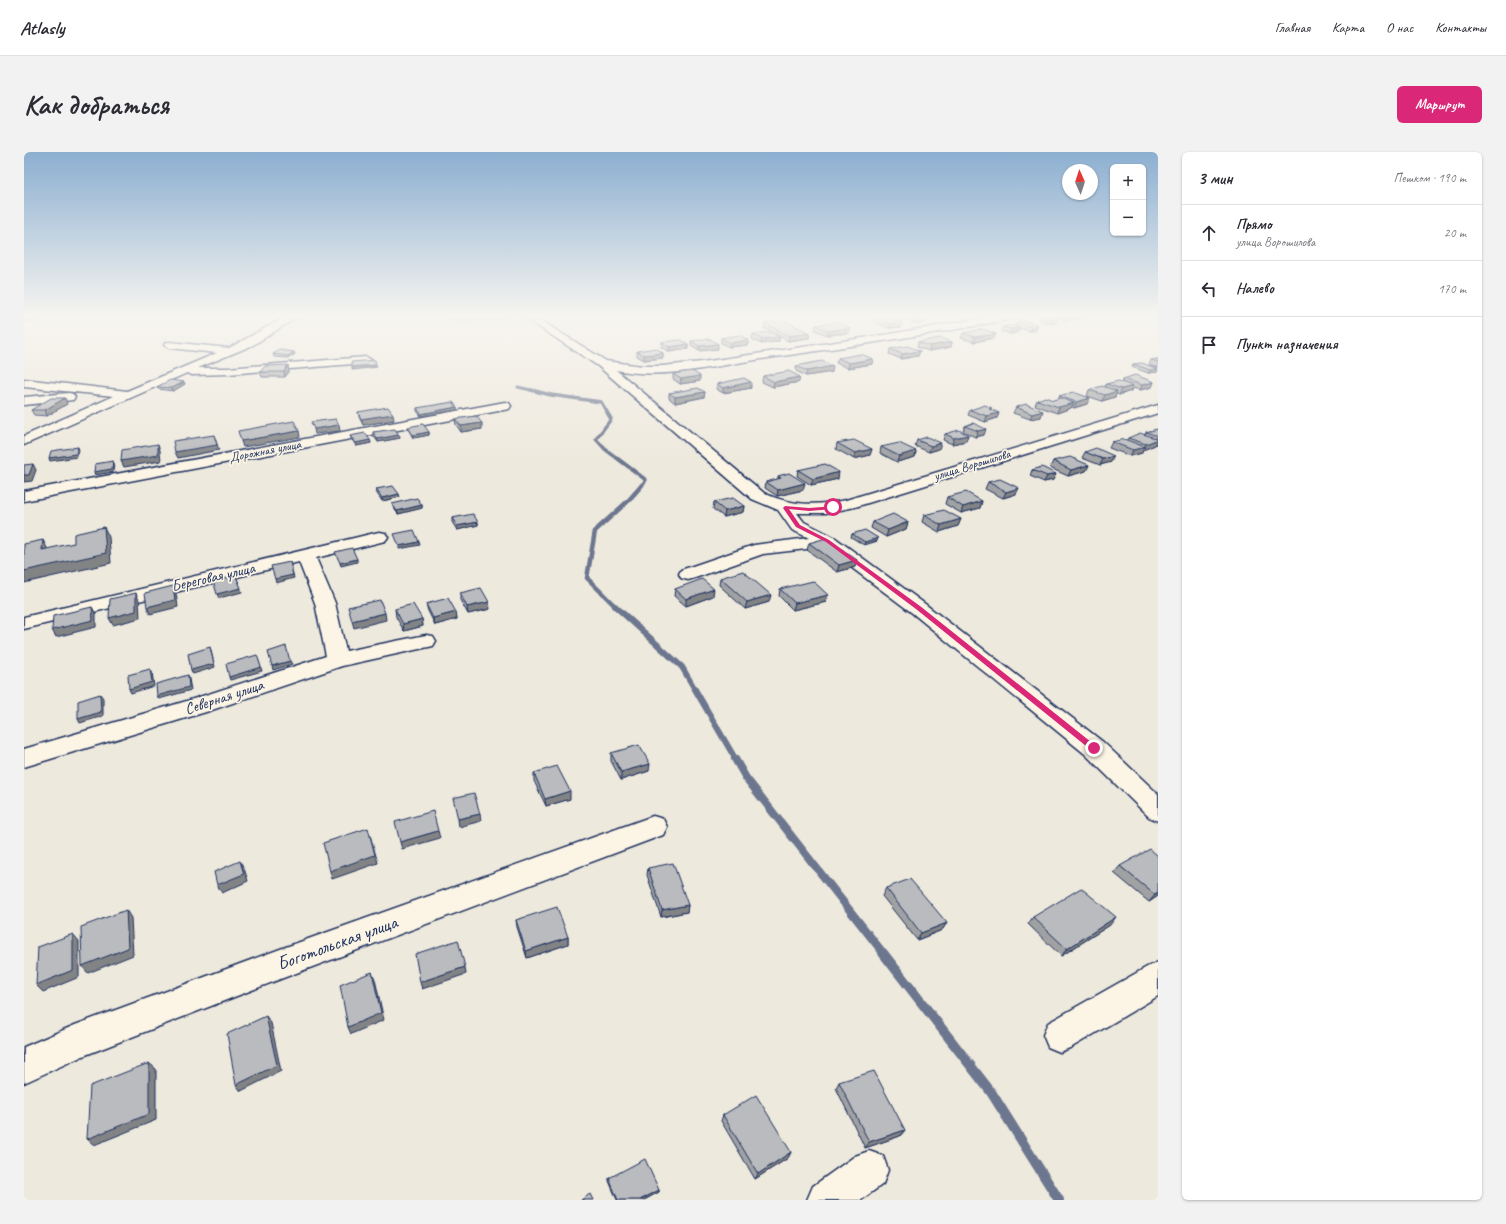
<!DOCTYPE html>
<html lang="ru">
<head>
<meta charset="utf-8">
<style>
	:root { --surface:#fff; --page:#f2f2f3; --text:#2b2b33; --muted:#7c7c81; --line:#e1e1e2; --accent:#db2777 }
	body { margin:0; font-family:Caveat,sans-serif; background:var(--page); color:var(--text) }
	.controls { position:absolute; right:12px; top:12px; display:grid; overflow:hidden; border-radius:6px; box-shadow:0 1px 3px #0004 }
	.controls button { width:36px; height:36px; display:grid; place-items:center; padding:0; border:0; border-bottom:1px solid var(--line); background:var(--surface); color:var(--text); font:20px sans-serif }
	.compass { position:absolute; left:1038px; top:12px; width:36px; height:36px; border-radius:50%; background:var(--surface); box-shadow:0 1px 3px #0004; rotate:357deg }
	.stop { position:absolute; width:12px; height:12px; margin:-9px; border:3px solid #db2777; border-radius:50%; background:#fff }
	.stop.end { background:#db2777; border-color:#fff; box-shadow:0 1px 4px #0008 }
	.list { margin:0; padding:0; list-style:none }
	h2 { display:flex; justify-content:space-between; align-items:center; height:52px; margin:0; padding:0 16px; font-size:17px }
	h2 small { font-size:13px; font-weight:400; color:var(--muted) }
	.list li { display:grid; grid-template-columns:26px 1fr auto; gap:12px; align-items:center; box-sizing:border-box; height:56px; padding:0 16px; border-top:1px solid var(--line) }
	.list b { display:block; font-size:15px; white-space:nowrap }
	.list p { margin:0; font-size:13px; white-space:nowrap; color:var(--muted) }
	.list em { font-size:13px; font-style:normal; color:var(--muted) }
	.icon { flex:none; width:22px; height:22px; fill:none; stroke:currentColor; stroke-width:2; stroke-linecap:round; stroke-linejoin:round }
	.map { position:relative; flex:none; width:1134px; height:1048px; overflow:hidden; border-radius:6px }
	header { display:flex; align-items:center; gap:24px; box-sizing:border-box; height:56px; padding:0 20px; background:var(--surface); border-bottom:1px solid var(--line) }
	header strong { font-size:19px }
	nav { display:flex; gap:22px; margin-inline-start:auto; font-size:14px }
	.intro { display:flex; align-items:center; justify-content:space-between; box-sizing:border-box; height:96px; padding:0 24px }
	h1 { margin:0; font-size:28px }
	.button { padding:10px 18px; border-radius:6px; background:var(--accent); color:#fff; font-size:14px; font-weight:700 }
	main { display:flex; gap:24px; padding:0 24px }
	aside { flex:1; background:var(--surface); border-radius:6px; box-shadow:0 1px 3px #0004 }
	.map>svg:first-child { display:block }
</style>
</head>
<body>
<header>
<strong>Atlasly</strong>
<nav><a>Главная</a><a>Карта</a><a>О нас</a><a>Контакты</a></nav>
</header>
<div class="intro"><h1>Как добраться</h1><a class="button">Маршрут</a></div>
<main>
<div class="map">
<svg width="1134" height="1048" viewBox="0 0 1134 1048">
	<rect width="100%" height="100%" fill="#eee9dd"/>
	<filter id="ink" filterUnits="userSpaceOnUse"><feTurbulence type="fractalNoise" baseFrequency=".025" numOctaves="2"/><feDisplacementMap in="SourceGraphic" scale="8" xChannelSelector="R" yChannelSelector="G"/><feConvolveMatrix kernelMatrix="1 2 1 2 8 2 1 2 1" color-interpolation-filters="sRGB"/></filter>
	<g filter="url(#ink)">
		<path fill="#cfcdca" stroke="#757e94" d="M442 163H479L482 165 437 173 425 167Z"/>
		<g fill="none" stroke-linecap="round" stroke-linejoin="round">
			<path stroke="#6c778f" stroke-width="3" d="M494 235 511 239"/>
			<path stroke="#6c778f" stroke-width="3.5" d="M507 238 527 243 577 250 587 267 572 287 581 297 622 328 617 334"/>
			<path stroke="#6c778f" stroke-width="4.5" d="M592 455 563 426 571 379 604 349 618 333"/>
			<path stroke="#6c778f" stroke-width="6" d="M591 454 658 515 712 608"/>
			<path stroke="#6c778f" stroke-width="8" d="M711 607 722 626 860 802"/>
			<path stroke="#6c778f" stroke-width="10" d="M859 801 967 940 1035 1048"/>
			<g stroke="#1b2f5e" stroke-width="3">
				<path id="minor" d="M0 163H21L9 168H0Z
					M265 163H277L229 193 174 216H204L342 205 348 208 342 211 204 222 168 223 163 221 0 293V284L90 244 0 235V227L103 239 193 201 145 196 140 193 141 191 145 190 205 196Z
					M497 163H508L582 209 618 214H638L678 210 866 182 976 163H999L995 166C909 182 823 195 737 207 690 214 640 228 592 218L740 341C767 354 793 354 822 348L1134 253V261L831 355 802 361H773L780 370 810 385 901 452 1079 590 1134 642V669L1125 665 1061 602 887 460 800 395 739 402 671 426 664 428 657 426 655 422 657 418 730 393 785 386 768 378 754 358 728 347 574 214Z
					M45 241 49 242 51 245 49 248 0 253V245Z
					M481 250 485 251 487 254 485 257 0 349V339Z
					M355 380 361 381 364 385 361 389 292 406 311 451 322 499 402 483 409 484 412 489 409 494 318 514 182 560 0 615V597L166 548 302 504 291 451 275 410 0 477V465Z
					M629 664 639 667 643 675 639 683 259 826 59 904 0 931V895L51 873 259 796Z
					M1134 810V844L1048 895 1036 900 1024 895 1019 883 1024 871 1123 815Z
					M845 999 859 1004 864 1018 859 1032 837 1048H783L789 1034 831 1004Z"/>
			</g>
			<use href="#minor" fill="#fcf5e5" fill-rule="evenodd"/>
		</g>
		<path fill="#a0a1a3" stroke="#1b2f5e" d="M1033 163H1057L1056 166 1043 169 1033 166 1032 171 1026 172 1016 169 1017 165 1032 166Z
			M850 165 877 175 865 176 849 170Z
			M888 165 903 167 901 171 895 172 887 170Z
			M1000 169 1012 178 1006 179 996 176 994 180 986 182 977 179 979 175 991 174 993 170Z
			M741 171 786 181 785 186 764 189 740 176Z
			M792 173 825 181 803 183 791 178Z
			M939 181 970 186 950 190 937 186Z
			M729 182 755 189 737 192 728 187Z
			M697 186 724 188V193L705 195 697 191Z
			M667 189 694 197 675 199 667 194Z
			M638 190 664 192V197L645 200 637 195Z
			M894 190H928L927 195 905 199 893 195Z
			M866 197 896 199 894 204 877 207 865 202Z
			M613 199 639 201V206L620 208 613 204Z
			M270 200 271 202 265 206 250 205 249 202Z
			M814 206 849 207 848 212 824 216 812 211Z
			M1134 207V216L1125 213 1127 208Z
			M1109 212 1133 220 1124 221 1108 215Z
			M772 214H809L808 220 782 224 772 219Z
			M265 219 261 225H238L236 220Z
			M649 222 676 229 656 232 649 227Z
			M739 224 775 230 749 235 738 230Z
			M1099 227 1130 230 1128 235 1116 238 1108 236 1107 239 1095 243 1092 242 1091 245 1078 249 1063 244 1065 238 1081 235 1082 232 1098 230Z
			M160 230 161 232 149 239 134 237 133 235Z
			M693 232 727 236 699 241 692 237Z
			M681 240 680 245 651 251 645 246V241Z
			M1035 244 1063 252 1050 256 1048 255 1047 256 1033 261 1011 253 1013 248H1029L1034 247Z
			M41 246 43 252 23 264 10 263 7 258Z
			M992 255 1017 265 1006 267 989 261Z
			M393 256 433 258 397 264 393 259Z
			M946 258H967L975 261 973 266 961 270 944 263Z
			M334 260 370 268 339 273 335 265Z
			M431 267 458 277 437 280 432 273Z
			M949 271 960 283 951 285 939 279 941 274Z
			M384 275 405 280V283L389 286 384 277Z
			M1134 277V291H1133L1131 293 1119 298 1118 301 1106 304 1085 296 1088 290 1103 288 1104 286 1121 283 1122 280Z
			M349 280 375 283 376 286 354 290 349 283Z
			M921 282 944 283 942 289 928 292 919 288Z
			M326 284 346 288 347 291 332 294 327 286Z
			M893 288 915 297 905 300 891 294Z
			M813 291 848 297 846 303 830 307 812 297Z
			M857 295 892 299 891 305 873 310 856 301Z
			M1061 300 1087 310 1076 313 1058 306Z
			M1029 309 1065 313 1062 319 1044 324 1026 316Z
			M774 318 814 327 787 333 773 324Z
			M1008 318 1032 322 1029 328 1020 330 1006 324Z
			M754 324 779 338 753 344 741 336 742 330 754 327Z
			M964 330 992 342 979 346 961 337Z
			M352 337 376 345 358 349 352 340Z
			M923 345 958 349 956 356 937 361 921 352Z
			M690 350 720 354 719 360 700 365 689 357Z
			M368 352 398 353V356L374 362 369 355Z
			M900 363 937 367 934 374 915 380 898 370Z
			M428 366 454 370V373L433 378 428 370Z
			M849 370H884L882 377 862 385 847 376Z
			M828 382 854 386 853 389 840 393 827 385Z
			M785 391 833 408 831 415 813 420 783 398Z
			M696 426 745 450 721 457 695 433Z
			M651 437 689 444 662 454 650 444Z
			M756 437 802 450 769 458 755 444Z
			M436 441 466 457 444 462 436 448Z
			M402 452 432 460 433 467 411 473 404 459Z
			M371 457 398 467 399 474 380 479 372 465Z
			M587 601 625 619 597 628 587 609Z
			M510 621 546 647 522 654 510 629Z
			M1096 714 1134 744 1125 750 1090 721Z
			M624 716 664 753 663 760 637 765 623 723Z
			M862 736 923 771 918 778 893 788 858 744Z
			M1009 765 1086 773 1037 804 1004 772Z
			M492 768 544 785V792L503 806 493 775Z
			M815 930 881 978 876 984 841 996 812 936Z
			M699 963 767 1000 764 1006 731 1027 697 969Z
			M585 1026 635 1038V1040L620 1048H593L585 1029Z"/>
		<path fill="#828385" stroke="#1b2f5e" d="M1050 163H1057L1056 166 1043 169 1045 164Z
			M1033 166 1032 171 1026 172 1027 167Z
			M903 167 901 171 895 172 896 168Z
			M878 170 877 175 865 176 866 172Z
			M1014 173 1012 178 1006 179 1007 175Z
			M826 176 825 181 803 183 804 179Z
			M996 176 994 180 986 182 987 177Z
			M786 181 785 186 764 189 765 184Z
			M972 182 970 186 950 190 951 185Z
			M756 185 755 189 737 192 738 187Z
			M724 188V193L705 195 706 191Z
			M928 190 927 195 905 199 906 194Z
			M664 192V197L645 200V195Z
			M694 192V197L675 199V194Z
			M896 199 894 204 877 207 878 202Z
			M270 200 271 202 265 206 264 204Z
			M639 201V206L620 208V203Z
			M849 207 848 212 824 216 825 211Z
			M264 213 265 219 261 225 260 220Z
			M352 213 353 215 328 218V215Z
			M809 214 808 220 782 224 783 219Z
			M1134 217 1133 220 1124 221 1126 218Z
			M676 224V229L656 232 657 227Z
			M776 225 775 230 749 235 750 230Z
			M160 230 161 232 149 239 148 236Z
			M727 230V236L699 241V236Z
			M1130 230 1128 235 1116 238 1118 233Z
			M1109 234 1107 239 1095 243 1098 237Z
			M1093 239 1091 245 1078 249 1081 243Z
			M681 240 680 245 651 251V245Z
			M41 246 43 252 23 264 21 258Z
			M1066 246 1063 252 1050 256 1052 250Z
			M1050 251 1047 256 1033 261 1035 255Z
			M433 255V258L397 264V262Z
			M1019 259 1017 265 1006 267 1008 262Z
			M975 261 973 266 961 270 963 264Z
			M369 262 370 268 339 273 337 267Z
			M458 271V277L437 280V274Z
			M315 273 316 279 291 282 290 277Z
			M962 277 960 283 951 285 954 279Z
			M275 279 276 285 219 295 217 289Z
			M405 280V283L389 286V283Z
			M190 283 195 298 154 306 151 300Z
			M375 283 376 286 354 290 353 287Z
			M944 283 942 289 928 292 930 286Z
			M1134 287 1131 293 1119 298 1118 301 1106 304 1109 298 1120 295 1122 292Z
			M346 288 347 291 332 294V291Z
			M917 291 915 297 905 300 907 294Z
			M134 292 136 298 137 309 100 315 97 309Z
			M54 295 55 298 53 305 26 309 25 306Z
			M848 297 846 303 830 307 831 301Z
			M892 299 891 305 873 310 875 304Z
			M1090 304 1087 310 1076 313 1079 307Z
			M89 309 90 312 89 320 71 323 70 320Z
			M9 312 12 318 8 329 0 330V323Z
			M1065 313 1062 319 1044 324 1047 318Z
			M815 320 814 327 787 333 789 327Z
			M1032 322 1029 328 1020 330 1023 324Z
			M781 331 779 338 753 344 754 338Z
			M995 336 992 342 979 346 982 340Z
			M375 342 376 345 358 349V346Z
			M958 349 956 356 937 361 939 355Z
			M398 353V356L374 362 373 359Z
			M720 354 719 360 700 365 701 359Z
			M937 367 934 374 915 380 917 373Z
			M454 370V373L433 378V374Z
			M884 370 882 377 862 385 864 378Z
			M80 375 85 385 87 411 0 431V419Z
			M854 386 853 389 840 393 841 390Z
			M19 388 24 398H18Z
			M395 390 396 393 375 397V394Z
			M333 407V410L317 414 316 411Z
			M833 408 831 415 813 420 815 413Z
			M266 410 270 426 252 431 251 427Z
			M212 424 218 440 195 446 193 442Z
			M149 434 152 441 154 455 126 462 123 455Z
			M690 437 689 444 662 454V447Z
			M112 441 115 448 116 466 89 473 85 466Z
			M747 443 745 450 721 457 723 450Z
			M804 443 802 450 769 458 771 451Z
			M465 450 466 457 444 462 443 455Z
			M68 455 72 462V475L32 485 28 478Z
			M432 460 433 467 411 473 409 466Z
			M361 461 362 468 330 476 328 469Z
			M398 467 399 474 380 479 379 472Z
			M186 495 191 515 169 522 167 518Z
			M234 507 238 519 206 528 205 525Z
			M266 509 268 512 249 518 248 514Z
			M126 517 128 520 130 534 107 541 105 537Z
			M164 523 165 527 167 538 135 547 133 544Z
			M76 542 79 546V564L56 571 54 567Z
			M626 612 625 619 597 628V620Z
			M546 639V647L522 654 521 647Z
			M456 662 457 669 435 675 434 667Z
			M414 679 416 686 378 697 376 690Z
			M346 683 354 711 308 727 306 719Z
			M216 709 220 716 224 729 198 741 193 733Z
			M1134 741V744L1125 750 1131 743Z
			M664 753 663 760 637 765 638 758Z
			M102 758 107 766 109 803 64 821 58 814Z
			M1092 765 1086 773 1037 804 1043 797Z
			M923 771 918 778 893 788 897 781Z
			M49 782 55 789V825L19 840 12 833Z
			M544 785V792L503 806 502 799Z
			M441 815 442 822 398 837 396 830Z
			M348 820 351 827 360 868 327 882 324 875Z
			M242 864 247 871 257 919 217 939 212 933Z
			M125 911 132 917V968L70 993 63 987Z
			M881 978 876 984 841 996 845 990Z
			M767 1000 764 1006 731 1027 734 1022Z
			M635 1038V1040L620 1048H616Z"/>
		<path fill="#babbbe" stroke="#1b2f5e" d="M1024 163 1033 166 1027 167 1017 165Z
			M862 164 878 170 866 172 850 165Z
			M894 164 903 167 896 168 888 165Z
			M761 169 786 181 765 184 741 171Z
			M1000 169 1014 173 1007 175 993 170Z
			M814 170 826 176 804 179 792 173Z
			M987 173 996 176 987 177 979 175Z
			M959 177 972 182 951 185 939 181Z
			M747 180 756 185 738 187 729 182Z
			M716 183 724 188 706 191 697 186Z
			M916 186 928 190 906 194 894 190Z
			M686 187 694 192 675 194 667 189Z
			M657 188 664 192 645 195 638 190Z
			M884 194 896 199 878 202 866 197Z
			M632 196 639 201 620 203 613 199Z
			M256 198 270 200 264 204 249 202Z
			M837 202 849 207 825 211 814 206Z
			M1134 207V210L1127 208Z
			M351 208 352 213 328 215 327 210Z
			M798 209 809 214 783 219 772 214Z
			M1118 211 1134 217 1126 218 1109 212Z
			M264 213 260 220H236L241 214Z
			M668 219 676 224 657 227 649 222Z
			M765 219 776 225 750 230 739 224Z
			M1111 223 1130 230 1118 233 1099 227Z
			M720 226 727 230 699 236 693 232Z
			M146 228 160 230 148 236 133 235Z
			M1094 229 1109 234 1098 237 1082 232Z
			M1078 234 1093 239 1081 243 1065 238Z
			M674 236 681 240 651 245 645 241Z
			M1049 240 1066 246 1052 250 1035 244Z
			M1021 245 1029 248 1036 246 1050 251 1035 255 1013 248Z
			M27 246H41L21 258H7Z
			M429 250 433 255 397 262 393 256Z
			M1002 252 1019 259 1008 262 992 255Z
			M961 253 968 256 965 257 975 261 963 264 946 258Z
			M364 255 369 262 337 267 334 260Z
			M452 264 458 271 437 274 431 267Z
			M312 267 315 273 290 277 287 270Z
			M270 269 275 279 217 289 214 279Z
			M949 271 962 277 954 279 941 274Z
			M399 272 405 280 389 283 384 275Z
			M371 277 375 283 353 287 349 280Z
			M1134 277V284L1122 280Z
			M935 278 944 283 930 286 921 282Z
			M341 281 346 288 332 291 326 284Z
			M1116 281 1134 287 1122 292 1104 286Z
			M190 283 193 293 151 300 149 289Z
			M903 285 917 291 907 294 893 288Z
			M1100 287 1121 295 1109 298 1088 290Z
			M830 288 848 297 831 301 813 291Z
			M875 291 892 299 875 304 857 295Z
			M134 292V303L97 309 98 298Z
			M54 295 52 302 25 306 27 299Z
			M1072 296 1090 304 1079 307 1061 300Z
			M1046 305 1065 313 1047 318 1029 309Z
			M89 309 88 317 70 320 71 312Z
			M9 312 5 323H0V313Z
			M801 312 815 320 789 327 774 318Z
			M1018 315 1032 322 1023 324 1008 318Z
			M765 321 781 331 754 338 742 330 757 326 754 324Z
			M976 327 995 336 982 340 964 330Z
			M369 334 375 342 358 346 352 337Z
			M942 340 958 349 939 355 923 345Z
			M393 346 398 353 373 359 368 352Z
			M709 346 720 354 701 359 690 350Z
			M920 358 937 367 917 373 900 363Z
			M449 362 454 370 433 374 428 366Z
			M869 362 884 370 864 378 849 370Z
			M80 375 82 401 0 419V392L19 388 18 398 50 391V382Z
			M390 378 395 390 375 394 370 382Z
			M841 378 854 386 841 390 828 382Z
			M802 386 833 408 815 413 785 391Z
			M328 396 333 407 316 411 311 400Z
			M266 410 269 423 251 427 247 414Z
			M719 419 747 443 723 450 696 426Z
			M212 424 217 436 193 442 189 429Z
			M678 427 690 437 662 447 651 437Z
			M789 429 804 443 771 451 756 437Z
			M149 434 151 448 123 455 121 441Z
			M457 436 465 450 443 455 436 441Z
			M112 441V459L85 466 86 447Z
			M424 446 432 460 409 466 402 452Z
			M356 448 361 461 328 469 324 455Z
			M389 452 398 467 379 472 371 457Z
			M68 455 69 468 28 478 29 464Z
			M262 494 266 509 248 514 244 500Z
			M186 495 190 512 167 518 164 502Z
			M233 503 237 515 205 525 202 512Z
			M126 517 128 530 105 537 104 523Z
			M164 523 165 535 133 544 132 532Z
			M76 542 77 560 54 567V549Z
			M615 593 626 612 597 620 587 601Z
			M533 614 546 639 521 647 510 621Z
			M450 641 456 662 434 667 429 646Z
			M409 659 414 679 376 690 371 670Z
			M344 676 351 703 306 719 299 691Z
			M1126 697 1134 704V741L1131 743 1096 714Z
			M216 709 220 722 193 733 190 720Z
			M649 711 664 753 638 758 624 716Z
			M886 727 923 771 897 781 862 736Z
			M1057 736 1092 765 1043 797 1009 765Z
			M533 755 544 785 502 799 492 768Z
			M102 758 104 796 58 814 57 775Z
			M49 782V818L12 833 14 795Z
			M434 788 441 815 396 830 391 802Z
			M348 820 357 861 324 875 316 833Z
			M242 864 253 913 212 933 203 882Z
			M125 911V962L63 987 66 934Z
			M850 919 881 978 845 990 815 930Z
			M732 943 767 1000 734 1022 699 963Z
			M621 1007 635 1038 616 1048H594L585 1026Z
			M566 1042 569 1048H557Z"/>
	</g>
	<linearGradient id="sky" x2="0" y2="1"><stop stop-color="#8cafd1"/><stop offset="0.53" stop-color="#f7f5f0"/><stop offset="1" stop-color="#f7f5f0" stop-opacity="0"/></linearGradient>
	<rect width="1134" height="310" fill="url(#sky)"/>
	<path fill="#db2777" d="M761 354 785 356 811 354 809 357 785 359 765 357 776 373 805 388 896 454 1072 594V598H1067L892 457 802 390 772 375 759 356Z"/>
	<g text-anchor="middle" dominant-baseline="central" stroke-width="3.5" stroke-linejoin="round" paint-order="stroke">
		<g font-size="13" fill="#1b2f5e" stroke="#fcf5e5">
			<text transform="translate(241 299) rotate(-11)">Дорожная улица</text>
			<text transform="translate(948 313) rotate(-17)">улица Ворошилова</text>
		</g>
		<g font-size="16" fill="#1b2f5e" stroke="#fcf5e5">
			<text transform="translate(189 425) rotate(-13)">Береговая улица</text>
			<text transform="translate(200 545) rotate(-18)">Северная улица</text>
		</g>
		<g font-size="19" fill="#1b2f5e" stroke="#fcf5e5">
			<text transform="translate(313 791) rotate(-20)">Боготольская улица</text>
		</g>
	</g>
</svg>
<div class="controls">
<button>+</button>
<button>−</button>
</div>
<svg class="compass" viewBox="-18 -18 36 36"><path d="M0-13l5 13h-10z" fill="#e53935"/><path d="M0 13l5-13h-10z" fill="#7c7c81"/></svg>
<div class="stop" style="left:809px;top:355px"></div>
<div class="stop end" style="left:1070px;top:596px"></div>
</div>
<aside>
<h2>3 мин<small>Пешком · 190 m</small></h2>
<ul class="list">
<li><svg class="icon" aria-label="ahead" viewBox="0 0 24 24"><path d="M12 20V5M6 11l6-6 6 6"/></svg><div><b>Прямо</b><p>улица Ворошилова</p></div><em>20 m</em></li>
<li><svg class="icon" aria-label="left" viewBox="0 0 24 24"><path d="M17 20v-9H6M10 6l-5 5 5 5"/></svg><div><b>Налево</b></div><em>170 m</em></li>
<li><svg class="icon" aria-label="arrive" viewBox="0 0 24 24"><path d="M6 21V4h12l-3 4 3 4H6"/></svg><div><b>Пункт назначения</b></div></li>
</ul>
</aside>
</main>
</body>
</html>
